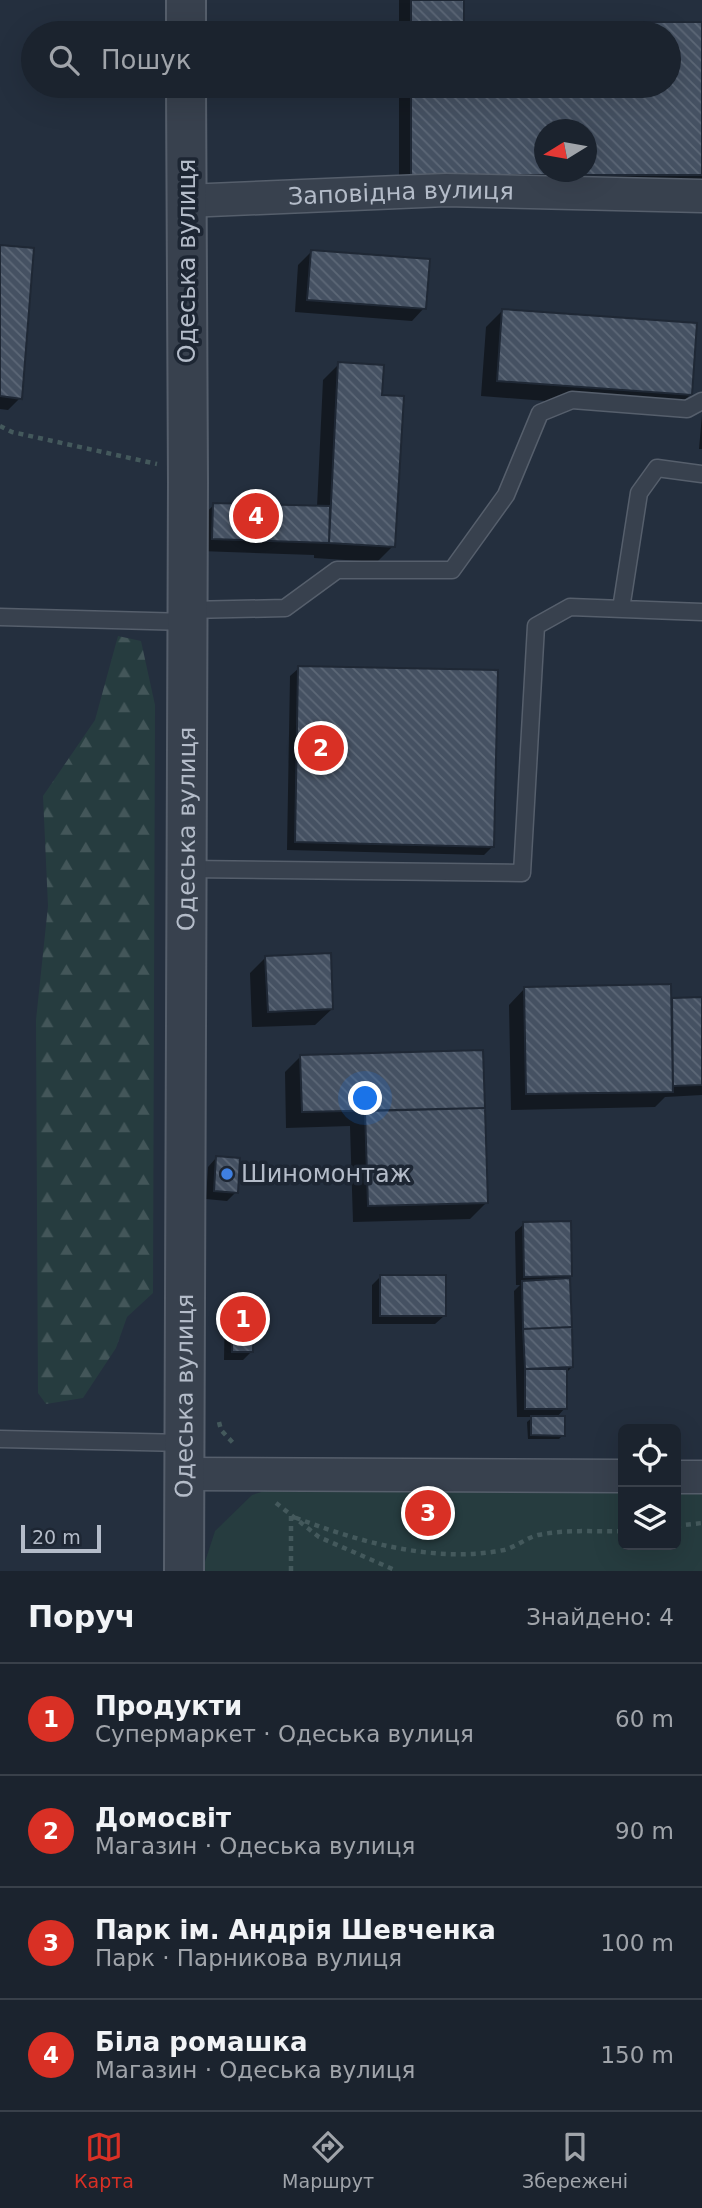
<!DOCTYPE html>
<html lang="uk">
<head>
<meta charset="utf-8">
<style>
	:root { --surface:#1b232e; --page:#282f3a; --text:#f1f3f6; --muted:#a0a4aa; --line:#39404a; --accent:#d93025 }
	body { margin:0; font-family:"DejaVu Sans",sans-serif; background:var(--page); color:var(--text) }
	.controls { position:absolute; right:21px; bottom:21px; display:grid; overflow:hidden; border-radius:10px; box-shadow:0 7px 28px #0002 }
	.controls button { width:63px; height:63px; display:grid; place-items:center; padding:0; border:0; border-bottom:2px solid var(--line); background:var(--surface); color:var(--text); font:35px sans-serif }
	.compass { position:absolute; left:534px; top:119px; width:63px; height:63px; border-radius:50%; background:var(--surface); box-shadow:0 7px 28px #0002; rotate:259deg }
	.scale { position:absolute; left:21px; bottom:18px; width:80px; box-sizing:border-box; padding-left:7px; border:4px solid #b4bcc9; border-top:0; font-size:19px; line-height:24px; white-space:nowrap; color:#b4bcc9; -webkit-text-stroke:5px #1d2633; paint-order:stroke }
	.you { position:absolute; left:366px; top:1099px; width:24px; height:24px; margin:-18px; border:5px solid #fff; border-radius:50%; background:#1a73e8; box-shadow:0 0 0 10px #1a73e833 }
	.badge { display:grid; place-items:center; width:46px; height:46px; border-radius:50%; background:var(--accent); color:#fff; font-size:23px; font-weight:700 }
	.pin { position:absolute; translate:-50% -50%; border:4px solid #fff; box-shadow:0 2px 7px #0006 }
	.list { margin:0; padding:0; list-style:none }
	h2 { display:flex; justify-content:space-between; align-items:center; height:91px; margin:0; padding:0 28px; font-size:30px }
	h2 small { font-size:23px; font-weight:400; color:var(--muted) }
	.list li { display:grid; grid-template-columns:46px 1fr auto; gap:21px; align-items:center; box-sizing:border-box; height:112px; padding:0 28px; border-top:2px solid var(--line) }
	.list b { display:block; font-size:26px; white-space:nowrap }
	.list p { margin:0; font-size:23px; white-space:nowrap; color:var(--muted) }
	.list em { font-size:23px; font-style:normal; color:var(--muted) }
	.icon { flex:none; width:38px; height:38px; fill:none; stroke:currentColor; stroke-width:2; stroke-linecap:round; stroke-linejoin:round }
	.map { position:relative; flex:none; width:702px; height:1571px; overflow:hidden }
	.search { position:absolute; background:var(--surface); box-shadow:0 7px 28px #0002; left:21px; right:21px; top:21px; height:77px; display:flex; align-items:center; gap:18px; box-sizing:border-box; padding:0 24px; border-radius:38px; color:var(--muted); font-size:26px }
	.sheet { height:539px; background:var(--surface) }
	nav { display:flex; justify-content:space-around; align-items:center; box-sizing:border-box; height:98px; border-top:2px solid var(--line); background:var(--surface); font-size:19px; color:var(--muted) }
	nav a { display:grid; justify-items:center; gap:4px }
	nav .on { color:var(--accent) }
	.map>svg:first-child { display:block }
</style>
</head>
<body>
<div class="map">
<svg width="702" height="1571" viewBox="0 0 702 1571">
	<defs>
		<pattern id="forest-firs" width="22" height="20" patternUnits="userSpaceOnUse" patternTransform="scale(1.75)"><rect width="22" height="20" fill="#263c3f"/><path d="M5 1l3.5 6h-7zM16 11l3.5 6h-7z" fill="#435659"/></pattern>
		<pattern id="building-back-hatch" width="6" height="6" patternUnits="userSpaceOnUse" patternTransform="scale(1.75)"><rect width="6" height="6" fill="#455162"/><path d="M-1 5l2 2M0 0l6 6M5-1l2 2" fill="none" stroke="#5d6877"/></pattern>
	</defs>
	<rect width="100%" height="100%" fill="#242f3e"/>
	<path fill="url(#forest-firs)" d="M118 636 141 641 155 705 153 1293 127 1317 116 1348 83 1398 46 1404 38 1393 36 1020 48 906 43 796 95 720Z"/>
	<path fill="#263c3f" d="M293 1482 623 1492V1545H676V1494H702V1571H202L215 1531 252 1495Z"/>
	<path fill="#0007" fill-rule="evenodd" d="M399 0H463V23L702 24V187H399V86H669V33H399ZM544 130H586V172H544Z
		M0 247 20 398 8 410 0 409Z
		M311 252 424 308 412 321 295 312 298 265Z
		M502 311 690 395 674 411 481 396 486 327Z
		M339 364 381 396 393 546 377 562 314 558V555L200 551 201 517 214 505 317 507 323 380Z
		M702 415V449H699Z
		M299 668 493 846 484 855 287 850 290 676Z
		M266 957 332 1009 315 1025 252 1027 250 973Z
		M525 988 670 1002 702 999V1095L665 1097 655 1107 511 1110 509 1005ZM670 1003H674V1033H671Z
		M482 1051 486 1203 470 1219 353 1222 350 1126 286 1128 285 1072 301 1056Z
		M216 1158 236 1192 227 1201 206 1199 208 1167Z
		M524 1224 571 1275 568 1278 572 1367 566 1373 565 1408 556 1418 563 1435 559 1439H528L527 1422 533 1417H517L514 1291 520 1285H516L515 1232Z
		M381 1276 444 1316 435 1324H372V1285Z
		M234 1295 252 1351 243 1360H224L225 1304Z"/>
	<path fill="url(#building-back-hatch)" stroke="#1f2835" stroke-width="2" fill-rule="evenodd" d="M411 0H464V22H702V175H411V86H669V33H411ZM544 130H586V172H544Z
		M0 245 34 248 22 399 0 396Z
		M311 250 430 259 426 309 307 300Z
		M502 309 697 323 692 395 497 381Z
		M338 362 384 365 382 395 404 396 395 547 329 543Z
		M213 503 330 506 329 543 212 539Z
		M298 666 498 670 494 847 295 842Z
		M331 953 333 1009 268 1012 265 956Z
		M671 984 673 1092 526 1094 524 987Z
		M702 997V1085L673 1086 672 998Z
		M483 1050 485 1108 302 1112 300 1055Z
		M485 1108 488 1203 368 1206 365 1111Z
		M216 1156 240 1158 238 1193 214 1191Z
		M571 1221 572 1276 524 1277 523 1222Z
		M380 1275H446V1316H380Z
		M570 1278 572 1327 523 1329 522 1281Z
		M233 1293 254 1294 253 1352H232Z
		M572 1327 573 1367 525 1369 523 1329Z
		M525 1369H567V1409H525Z
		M531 1416H565V1436L531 1435Z"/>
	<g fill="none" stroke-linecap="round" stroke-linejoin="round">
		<g stroke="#565f6c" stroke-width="19">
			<path id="service" d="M621 609 639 493 657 468 702 474
				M188 610 285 608 337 570H452L506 495 540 413 572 400 687 409 702 401
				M0 617 188 622
				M187 869 522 873 536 626 570 607 702 612
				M0 1439 186 1443"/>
		</g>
		<g stroke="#565f6c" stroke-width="35">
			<g id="minor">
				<path id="s1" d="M186 201 446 190 702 196"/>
				<path d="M186 1474 623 1476"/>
				<path d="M676 1477H702"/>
			</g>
		</g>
		<g stroke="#565f6c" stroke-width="42">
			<g id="tertiary">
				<path d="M186 0V33"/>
				<path id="s2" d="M184 1571 188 482 186 86"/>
			</g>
		</g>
		<path stroke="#44595c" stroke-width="4.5" stroke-dasharray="5 5" stroke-linecap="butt" d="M0 426 12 432 157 464
			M219 1422 221 1430 235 1445
			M276 1503 319 1537 397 1571
			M676 1526 702 1523
			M291 1571V1516C356 1541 433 1564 504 1550 516 1547 526 1538 538 1535 566 1529 595 1532 623 1531"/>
		<use href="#service" stroke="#38414e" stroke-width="16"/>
		<use href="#minor" stroke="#38414e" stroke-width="32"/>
		<use href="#tertiary" stroke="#38414e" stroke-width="38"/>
	</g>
	<circle fill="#3f7fe0" stroke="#1d2633" stroke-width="2.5" cx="227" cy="1174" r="7"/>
	<g text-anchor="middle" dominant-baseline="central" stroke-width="7" stroke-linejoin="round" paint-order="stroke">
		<g font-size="24" fill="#b4bcc9" stroke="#1d2633">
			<text stroke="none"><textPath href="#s1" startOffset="215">Заповідна вулиця</textPath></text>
			<text transform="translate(187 261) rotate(-90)">Одеська вулиця</text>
			<text stroke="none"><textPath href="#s2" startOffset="742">Одеська вулиця</textPath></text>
			<text stroke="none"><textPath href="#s2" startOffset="175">Одеська вулиця</textPath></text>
		</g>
		<g font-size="24" fill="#b4bcc9" stroke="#1d2633" text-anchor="start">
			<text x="241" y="1174">Шиномонтаж</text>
		</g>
	</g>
</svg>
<div class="controls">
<button><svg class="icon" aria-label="locate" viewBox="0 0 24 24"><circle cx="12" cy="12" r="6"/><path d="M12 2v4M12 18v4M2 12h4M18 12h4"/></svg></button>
<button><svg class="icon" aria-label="layers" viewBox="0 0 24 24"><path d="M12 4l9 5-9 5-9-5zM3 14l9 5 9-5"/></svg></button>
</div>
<svg class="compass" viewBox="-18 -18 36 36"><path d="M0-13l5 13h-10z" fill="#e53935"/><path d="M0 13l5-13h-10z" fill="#a0a4aa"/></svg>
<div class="scale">20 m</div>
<div class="you"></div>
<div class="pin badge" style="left:243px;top:1319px">1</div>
<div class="pin badge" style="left:321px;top:748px">2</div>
<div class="pin badge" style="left:428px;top:1513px">3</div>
<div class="pin badge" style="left:256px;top:516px">4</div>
<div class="search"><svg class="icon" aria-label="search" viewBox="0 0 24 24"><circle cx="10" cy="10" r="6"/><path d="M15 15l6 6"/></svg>Пошук</div>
</div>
<section class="sheet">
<h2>Поруч<small>Знайдено: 4</small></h2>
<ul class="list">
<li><span class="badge">1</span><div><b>Продукти</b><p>Супермаркет · Одеська вулиця</p></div><em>60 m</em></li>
<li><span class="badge">2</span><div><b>Домосвіт</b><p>Магазин · Одеська вулиця</p></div><em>90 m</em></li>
<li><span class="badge">3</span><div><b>Парк ім. Андрія Шевченка</b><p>Парк · Парникова вулиця</p></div><em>100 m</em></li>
<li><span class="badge">4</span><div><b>Біла ромашка</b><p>Магазин · Одеська вулиця</p></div><em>150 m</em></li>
</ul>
</section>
<nav>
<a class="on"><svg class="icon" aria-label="map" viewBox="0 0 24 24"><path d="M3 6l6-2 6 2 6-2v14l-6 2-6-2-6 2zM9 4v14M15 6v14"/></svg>Карта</a>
<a><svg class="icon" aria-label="directions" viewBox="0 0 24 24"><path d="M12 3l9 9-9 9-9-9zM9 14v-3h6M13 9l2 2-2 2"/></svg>Маршрут</a>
<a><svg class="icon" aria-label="saved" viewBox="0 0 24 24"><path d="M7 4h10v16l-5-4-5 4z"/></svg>Збережені</a>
</nav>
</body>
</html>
